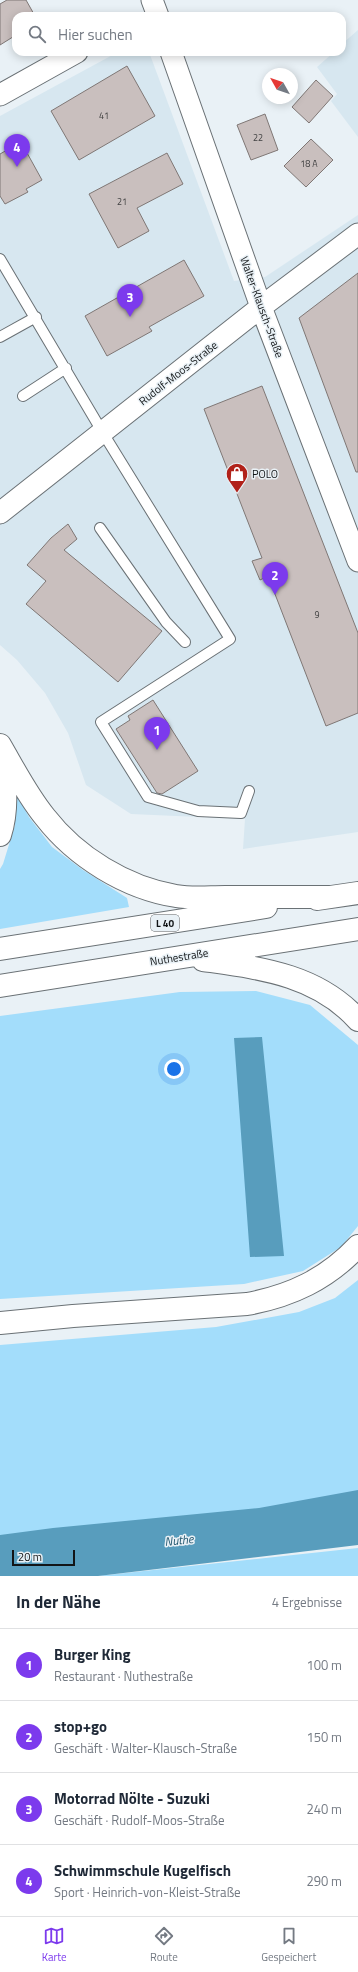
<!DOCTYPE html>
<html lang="de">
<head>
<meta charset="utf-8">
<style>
	:root { --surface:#fff; --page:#f2f2f3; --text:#1f2937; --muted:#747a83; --line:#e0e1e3; --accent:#7c3aed }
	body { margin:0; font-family:"Titillium Web",sans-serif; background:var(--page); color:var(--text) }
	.compass { position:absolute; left:262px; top:68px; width:36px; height:36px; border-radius:50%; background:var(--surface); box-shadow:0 2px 10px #0003; rotate:310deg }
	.scale { position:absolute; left:12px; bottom:10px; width:63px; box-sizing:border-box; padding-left:4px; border:2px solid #121517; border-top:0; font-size:11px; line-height:14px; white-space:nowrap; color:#121517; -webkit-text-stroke:3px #e9f1f6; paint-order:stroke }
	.you { position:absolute; left:174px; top:1069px; width:14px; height:14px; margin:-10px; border:3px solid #fff; border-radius:50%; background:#1a73e8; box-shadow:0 0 0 6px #1a73e833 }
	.badge { display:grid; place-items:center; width:26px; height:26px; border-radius:50%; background:var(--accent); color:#fff; font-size:13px; font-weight:700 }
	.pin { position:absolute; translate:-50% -33px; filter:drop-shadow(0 1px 2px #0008) }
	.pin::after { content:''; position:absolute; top:21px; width:14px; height:12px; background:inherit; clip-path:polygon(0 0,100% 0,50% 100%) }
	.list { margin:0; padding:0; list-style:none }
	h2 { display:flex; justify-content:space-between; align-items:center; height:52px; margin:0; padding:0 16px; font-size:17px }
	h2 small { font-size:13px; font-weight:400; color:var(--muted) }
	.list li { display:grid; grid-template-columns:26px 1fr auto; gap:12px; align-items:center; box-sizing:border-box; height:72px; padding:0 16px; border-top:1px solid var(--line) }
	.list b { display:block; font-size:15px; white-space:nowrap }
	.list p { margin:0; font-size:13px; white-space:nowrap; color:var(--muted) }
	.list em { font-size:13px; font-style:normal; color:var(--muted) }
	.icon { flex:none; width:22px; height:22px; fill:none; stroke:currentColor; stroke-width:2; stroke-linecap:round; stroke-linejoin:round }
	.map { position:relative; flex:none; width:358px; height:1576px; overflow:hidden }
	.search { position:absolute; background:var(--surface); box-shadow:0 2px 10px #0003; left:12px; right:12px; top:12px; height:44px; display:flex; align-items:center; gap:10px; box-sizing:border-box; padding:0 14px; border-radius:12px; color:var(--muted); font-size:15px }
	.sheet { height:340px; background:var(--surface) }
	nav { display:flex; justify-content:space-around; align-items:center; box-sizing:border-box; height:56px; border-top:1px solid var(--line); background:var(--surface); font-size:11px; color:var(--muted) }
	nav a { display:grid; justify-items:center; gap:2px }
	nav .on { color:var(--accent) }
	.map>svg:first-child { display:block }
</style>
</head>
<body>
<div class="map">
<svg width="358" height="1576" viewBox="0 0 358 1576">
	<rect width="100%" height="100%" fill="#e9f1f6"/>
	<path fill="#d7e7f0" d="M358 30V137L331 101 337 94 317 67 334 52H342V44Z
		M118 52H149L234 281 265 277 358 215V832L243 849 245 819 131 814 86 785 68 733 45 693 17 660 0 645V116Z"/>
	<path fill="#a3ddfb" d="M7 777 29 817 52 847 83 870 127 898 129 907 0 929V869L3 864 15 825Z
		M256 991 310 1005 358 1045V1226L341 1247 303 1271 244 1284 0 1299V1016L180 992Z
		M358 1280V1498L0 1538V1345L216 1327 299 1312 335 1298Z
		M358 1548V1576H97Z"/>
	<path fill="#589dbd" d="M262 1037 284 1256 250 1257 234 1038Z
		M358 1490V1545L98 1576H0V1535L53 1528 259 1508Z"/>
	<path fill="#c9bfbe" stroke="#7f7775" d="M7 0H26L35 16H16V35L0 45V4Z
		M127 66 155 116 79 160 51 111Z
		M316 80 333 96 309 123 292 107Z
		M265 114 278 150 251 160 237 125Z
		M311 139 333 160 306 187 284 166Z
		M21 142 42 180 26 189 28 192 5 204 0 196V154Z
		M167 153 183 184 137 208 149 231 118 248 89 194Z
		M184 260 204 296 149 327 152 331 107 356 85 316Z
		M358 273V472H356L299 318Z
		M262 386 358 633V713L326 726 268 576 260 580 252 561 262 558 204 409Z
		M68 524 77 539 64 550 162 631 118 682 26 604 46 581 27 565 51 538Z
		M153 700 198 771 162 794 157 793 116 729 130 720 128 716Z"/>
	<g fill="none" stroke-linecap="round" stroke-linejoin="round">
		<g stroke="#6a7175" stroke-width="12">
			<path id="lane" d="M0 259 103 433 230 639 101 722 148 797 198 811 241 813 249 791
				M0 337 36 317
				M23 396 66 368
				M100 528 166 622 185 642"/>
		</g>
		<g stroke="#6a7175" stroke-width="23">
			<path id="street" d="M152 0 158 16
				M171 52 261 307 358 561
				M0 95 77 52
				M0 513 261 307 358 234"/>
		</g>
		<g stroke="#6a7175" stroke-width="24">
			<path id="highway" d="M0 745C14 769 27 795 45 817 76 857 126 888 176 896 192 899 209 897 225 897 260 897 295 897 331 897
				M0 756C6 782 8 810 0 835
				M317 899 358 893
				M0 949 266 907
				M203 960C259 968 317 974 358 1020
				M0 986 358 929
				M0 1323 73 1316 247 1304C291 1296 327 1279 358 1246"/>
		</g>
		<use href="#lane" stroke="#fff" stroke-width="10"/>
		<use href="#street" stroke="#fff" stroke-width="21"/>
		<use href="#highway" stroke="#fff" stroke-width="22"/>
	</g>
	<defs>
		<g id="shop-pin" transform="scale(1.15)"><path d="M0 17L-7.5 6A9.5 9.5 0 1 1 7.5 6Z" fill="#b12119" stroke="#e9f1f6"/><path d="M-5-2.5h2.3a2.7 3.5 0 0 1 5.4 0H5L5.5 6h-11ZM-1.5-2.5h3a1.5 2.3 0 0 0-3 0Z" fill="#fff"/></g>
	</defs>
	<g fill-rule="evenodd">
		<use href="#shop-pin" x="237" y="474"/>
	</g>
	<g text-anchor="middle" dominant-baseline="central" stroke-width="3" stroke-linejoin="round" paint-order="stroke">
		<g font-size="9" fill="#404041">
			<text x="104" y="115">41</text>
			<text x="258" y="137">22</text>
			<text x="309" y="163">18 A</text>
			<text x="122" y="201">21</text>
			<text x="317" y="614">9</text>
		</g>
		<rect fill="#e9f1f6" stroke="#52575a" stroke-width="1" x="151" y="915" width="28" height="16" rx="3"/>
		<g font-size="10" font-weight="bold" fill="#121517">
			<text x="165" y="923">L 40</text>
		</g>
		<g font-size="11" fill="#121517" stroke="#e9f1f6">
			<text transform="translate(262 307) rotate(70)">Walter-Klausch-Straße</text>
			<text transform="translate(178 373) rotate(-38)">Rudolf-Moos-Straße</text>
			<text transform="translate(179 957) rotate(-9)">Nuthestraße</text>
		</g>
		<g font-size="11" fill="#121517" stroke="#e9f1f6" text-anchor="start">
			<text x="252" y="474">POLO</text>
		</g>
		<g font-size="12" font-style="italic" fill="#20566e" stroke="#e9f1f6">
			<text transform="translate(179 1540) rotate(-6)">Nuthe</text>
		</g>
	</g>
</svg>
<svg class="compass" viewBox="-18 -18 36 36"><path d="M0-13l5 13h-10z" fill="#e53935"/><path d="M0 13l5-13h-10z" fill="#747a83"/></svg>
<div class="scale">20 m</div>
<div class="you"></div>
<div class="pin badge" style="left:157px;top:750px">1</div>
<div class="pin badge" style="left:275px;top:595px">2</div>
<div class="pin badge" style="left:130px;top:317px">3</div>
<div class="pin badge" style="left:17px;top:167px">4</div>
<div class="search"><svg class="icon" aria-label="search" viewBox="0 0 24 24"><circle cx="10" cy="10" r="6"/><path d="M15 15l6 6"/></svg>Hier suchen</div>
</div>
<section class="sheet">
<h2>In der Nähe<small>4 Ergebnisse</small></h2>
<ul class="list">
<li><span class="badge">1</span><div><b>Burger King</b><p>Restaurant · Nuthestraße</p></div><em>100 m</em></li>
<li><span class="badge">2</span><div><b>stop+go</b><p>Geschäft · Walter-Klausch-Straße</p></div><em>150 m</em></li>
<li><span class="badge">3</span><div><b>Motorrad Nölte - Suzuki</b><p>Geschäft · Rudolf-Moos-Straße</p></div><em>240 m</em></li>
<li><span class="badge">4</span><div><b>Schwimmschule Kugelfisch</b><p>Sport · Heinrich-von-Kleist-Straße</p></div><em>290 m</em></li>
</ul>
</section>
<nav>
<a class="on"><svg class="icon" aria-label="map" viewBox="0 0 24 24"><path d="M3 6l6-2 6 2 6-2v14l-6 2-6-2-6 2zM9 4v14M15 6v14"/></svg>Karte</a>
<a><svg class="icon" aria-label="directions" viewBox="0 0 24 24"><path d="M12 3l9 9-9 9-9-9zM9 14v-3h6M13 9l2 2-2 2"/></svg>Route</a>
<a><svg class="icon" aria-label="saved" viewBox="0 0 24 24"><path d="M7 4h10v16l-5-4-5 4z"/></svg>Gespeichert</a>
</nav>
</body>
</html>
